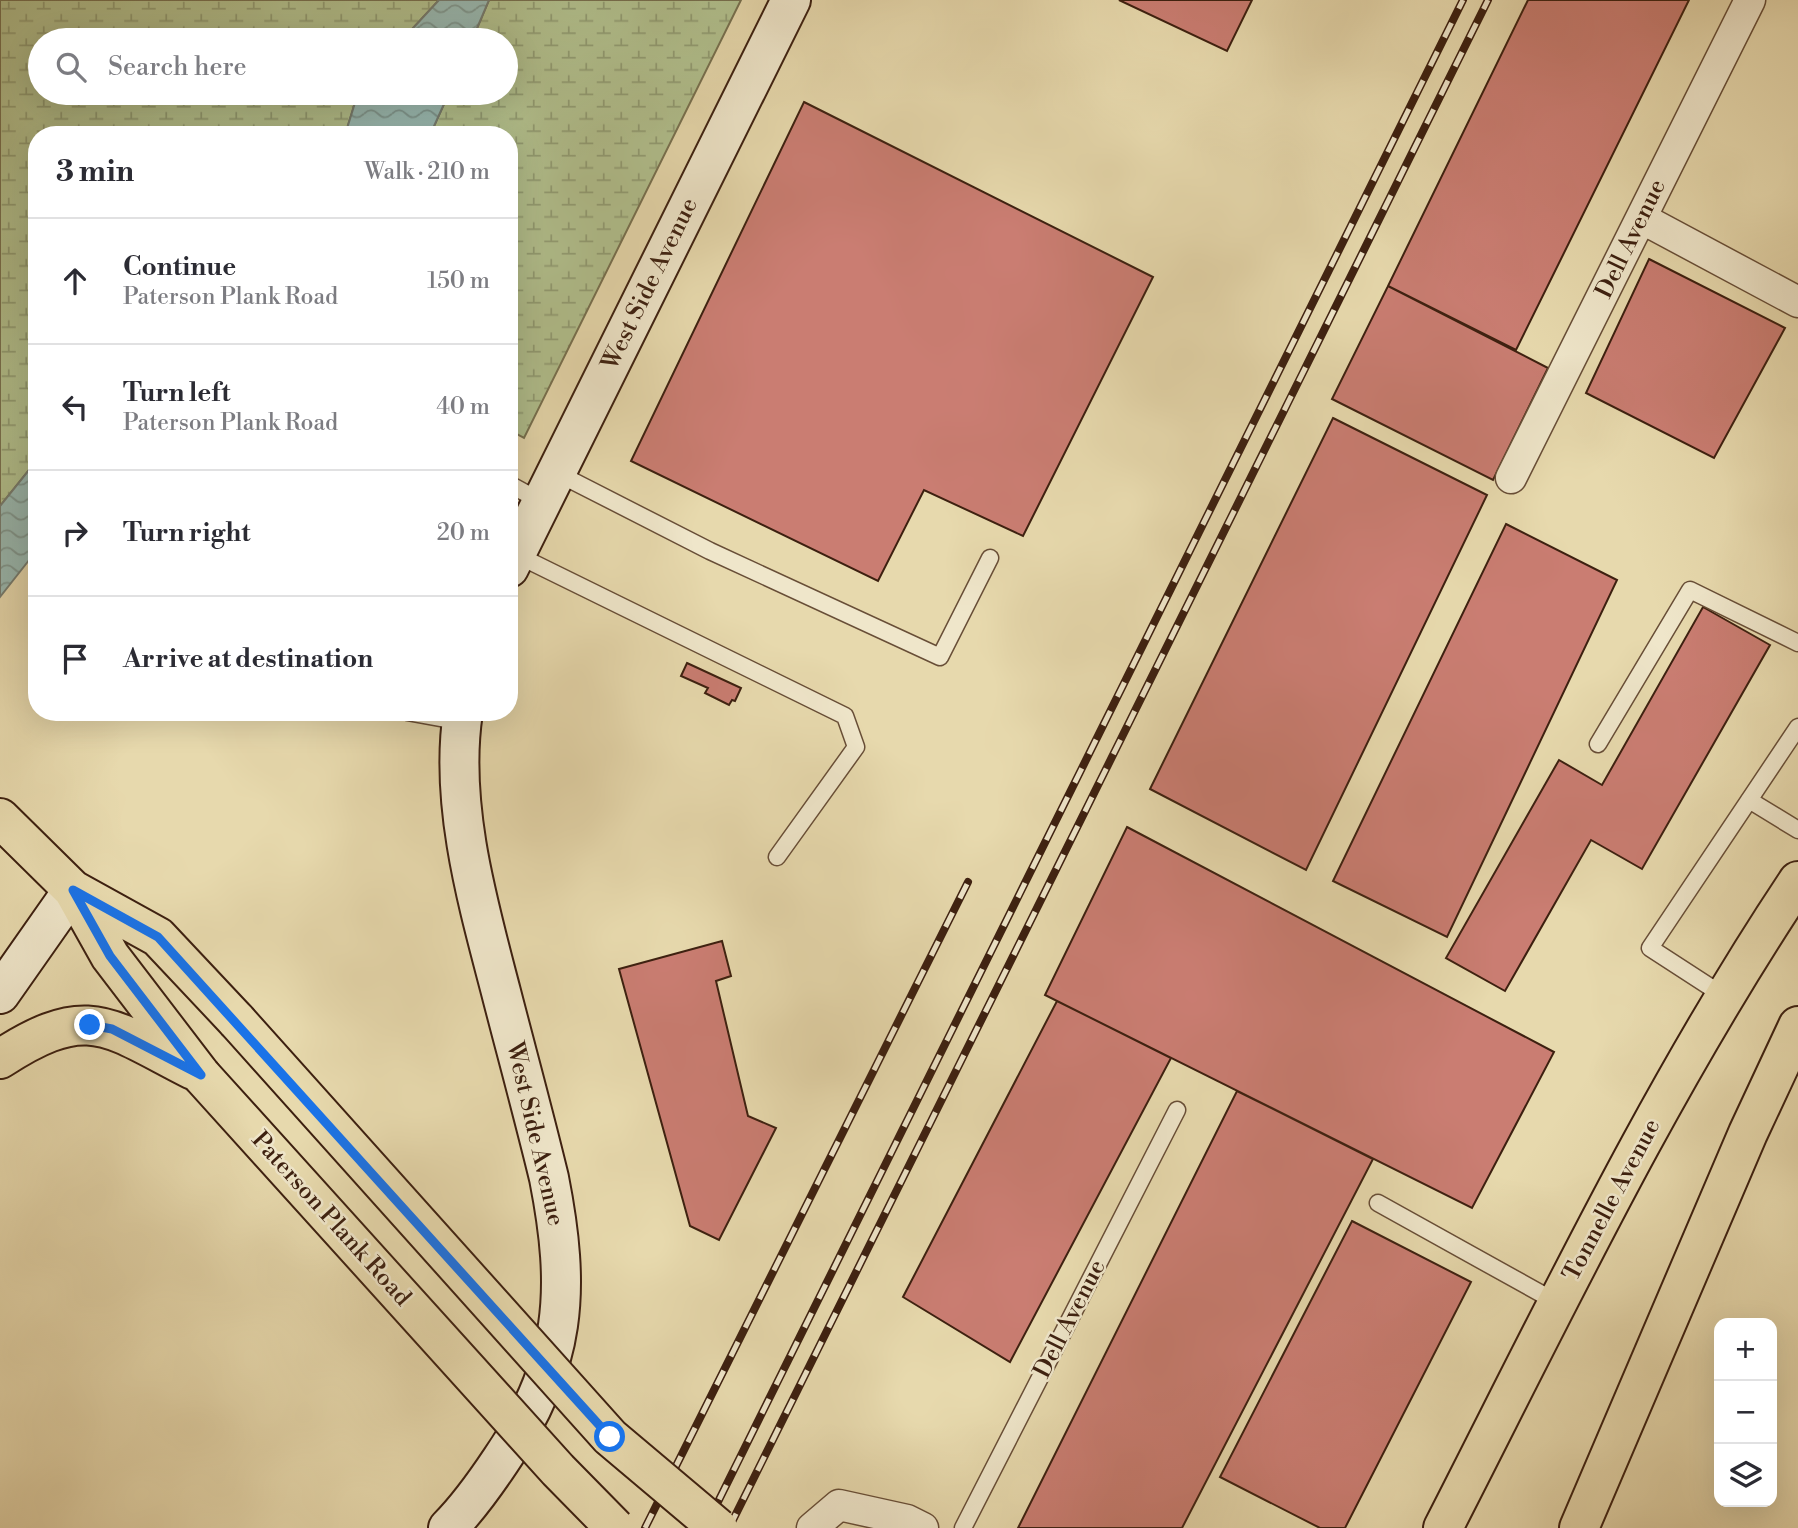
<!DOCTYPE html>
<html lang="en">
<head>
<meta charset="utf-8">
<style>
	:root { --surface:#fff; --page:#f7f7f7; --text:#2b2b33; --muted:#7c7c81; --line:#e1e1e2 }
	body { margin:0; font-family:"Libre Bodoni",serif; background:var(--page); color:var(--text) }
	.controls { position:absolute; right:21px; bottom:21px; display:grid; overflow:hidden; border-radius:14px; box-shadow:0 7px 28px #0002 }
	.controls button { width:63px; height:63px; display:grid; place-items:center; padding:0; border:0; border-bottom:2px solid var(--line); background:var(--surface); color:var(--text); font:35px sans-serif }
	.stop { position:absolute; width:21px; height:21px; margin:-16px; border:5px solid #1a73e8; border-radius:50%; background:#fff }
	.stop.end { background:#1a73e8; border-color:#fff; box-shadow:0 2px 7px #0008 }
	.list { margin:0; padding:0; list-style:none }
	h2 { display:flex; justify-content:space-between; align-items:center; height:91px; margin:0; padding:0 28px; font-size:30px }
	h2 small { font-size:23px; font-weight:400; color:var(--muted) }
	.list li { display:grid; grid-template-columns:46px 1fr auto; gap:21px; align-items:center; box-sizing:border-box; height:126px; padding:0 28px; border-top:2px solid var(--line) }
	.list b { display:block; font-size:26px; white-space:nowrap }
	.list p { margin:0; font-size:23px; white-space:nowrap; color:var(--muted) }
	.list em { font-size:23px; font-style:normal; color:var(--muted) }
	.icon { flex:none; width:38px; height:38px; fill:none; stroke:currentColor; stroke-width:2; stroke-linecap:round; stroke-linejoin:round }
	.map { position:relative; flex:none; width:1798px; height:1528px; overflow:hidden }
	.search { position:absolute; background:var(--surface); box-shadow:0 7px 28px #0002; left:28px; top:28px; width:490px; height:77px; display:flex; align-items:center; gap:18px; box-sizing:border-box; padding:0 24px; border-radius:38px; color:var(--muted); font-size:26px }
	.panel { position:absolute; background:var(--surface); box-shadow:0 7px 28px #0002; left:28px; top:126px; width:490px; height:595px; border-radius:28px }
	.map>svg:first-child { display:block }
</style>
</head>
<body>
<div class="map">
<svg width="1798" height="1528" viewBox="0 0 1798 1528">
	<defs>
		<pattern id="wetland-marsh" width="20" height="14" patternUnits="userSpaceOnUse" patternTransform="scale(1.75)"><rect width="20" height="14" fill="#b1c08e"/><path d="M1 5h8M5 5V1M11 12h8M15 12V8" fill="none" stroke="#919c73"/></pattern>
		<pattern id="water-waves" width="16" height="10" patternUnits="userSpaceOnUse" patternTransform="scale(1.75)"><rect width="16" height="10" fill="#98b9b2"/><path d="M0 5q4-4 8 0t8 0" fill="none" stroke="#7d968f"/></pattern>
	</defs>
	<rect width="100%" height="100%" fill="#e7d9ad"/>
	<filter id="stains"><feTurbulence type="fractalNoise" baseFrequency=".00286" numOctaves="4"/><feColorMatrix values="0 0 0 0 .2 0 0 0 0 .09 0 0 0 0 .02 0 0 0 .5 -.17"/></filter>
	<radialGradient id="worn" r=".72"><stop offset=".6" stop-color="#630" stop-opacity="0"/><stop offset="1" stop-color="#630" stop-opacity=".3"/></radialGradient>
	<path fill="url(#wetland-marsh)" stroke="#77704f" stroke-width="2" d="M0 0H439L402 40H40V93H358L345 135H37V460L0 506Z
		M489 0H741L524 438 509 430V135H430L449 93H506V40H472Z"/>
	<path fill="url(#water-waves)" stroke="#747c71" stroke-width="2" d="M439 0H489L472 40H402Z
		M358 93H449L430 135H345Z
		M37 460V550L0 597V506Z"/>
	<path fill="#ca7d72" stroke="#3d2010" stroke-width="2" d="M1119 0H1252L1227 51Z
		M1528 0H1689L1516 350 1388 286Z
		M804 102 1153 277 1023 536 924 490 878 581 631 461Z
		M1649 259 1785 328 1714 458 1586 393Z
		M1388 286 1548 368 1493 480 1332 399Z
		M1333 418 1487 495 1306 870 1150 789Z
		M1506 524 1617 580 1447 937 1333 881Z
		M1703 607 1770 645 1642 869 1591 840 1505 991 1446 958 1559 760 1602 785Z
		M687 663 741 688 735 701 732 700 729 705 705 693 708 688 681 676Z
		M1127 827 1554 1052 1472 1208 1045 995Z
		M722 941 731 976 716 981 748 1116 776 1128 719 1240 690 1226 619 969Z
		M1057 1001 1171 1058 1010 1362 903 1297Z
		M1237 1091 1373 1159 1182 1528H1018Z
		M1352 1221 1471 1282 1345 1528H1320L1220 1477Z"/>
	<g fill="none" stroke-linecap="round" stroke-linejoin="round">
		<g stroke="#684e37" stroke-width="19">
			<path id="lane" d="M557 473 710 551 940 657 990 558
				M509 484 542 502
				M515 554 845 716 856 747 777 857
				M407 712 462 722
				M1598 744 1690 590 1798 643
				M1749 800 1798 830
				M1724 996 1650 948 1798 727
				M1378 1203 1558 1303
				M963 1528 1177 1110"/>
		</g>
		<g stroke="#684e37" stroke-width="33">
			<path id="street" d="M1641 218 1798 302
				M1511 478 1750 0
				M812 1528 839 1505 907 1520 923 1528"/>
		</g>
		<g stroke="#3d2010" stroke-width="42">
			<path id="secondary" d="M509 568 791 0
				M0 994 73 890
				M448 1528C468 1508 485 1484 501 1460 567 1365 571 1290 549 1178 534 1116 517 1054 501 992 478 904 449 804 463 712"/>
		</g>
		<g stroke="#3d2010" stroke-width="42">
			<path id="primary" d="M0 818 73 890 110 956 201 1075
				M73 890 158 937 237 1021
				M0 1059C89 1001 108 1027 193 1070
				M1443 1528C1555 1309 1661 1086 1798 881
				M1579 1528 1748 1133 1798 1026"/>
		</g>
		<use href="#lane" stroke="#efe6ca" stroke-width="16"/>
		<use href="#street" stroke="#efe6ca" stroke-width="30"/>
		<use href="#secondary" stroke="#efe6ca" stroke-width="38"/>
		<use href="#primary" stroke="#e7d9ad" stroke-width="38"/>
		<g stroke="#3d2010" stroke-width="8">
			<path id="rail" d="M645 1528 968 882
				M705 1528 1463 0
				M729 1528 1488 0"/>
		</g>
		<use href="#rail" stroke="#efe6ca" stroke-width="5" stroke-dasharray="16" stroke-linecap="butt"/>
		<g stroke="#3d2010" stroke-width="42" stroke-linecap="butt">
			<path id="primary-bridge" d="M237 1021 610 1437 718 1528
				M201 1075 558 1470 615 1528"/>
		</g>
		<use href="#primary-bridge" stroke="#e7d9ad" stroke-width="38"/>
	</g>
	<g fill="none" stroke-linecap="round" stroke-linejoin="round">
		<path stroke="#1a73e8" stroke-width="9" d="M90 1025 112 1029 201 1075 110 956 73 890 158 937 610 1437"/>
	</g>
	<g text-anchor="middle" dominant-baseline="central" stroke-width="5" stroke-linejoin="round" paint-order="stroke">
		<g font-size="24" fill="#3d2010" stroke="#efe6ca">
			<text transform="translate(1631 239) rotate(-64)">Dell Avenue</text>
			<text transform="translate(650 284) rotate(-64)">West Side Avenue</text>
			<text transform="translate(535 1134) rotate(77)">West Side Avenue</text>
			<text transform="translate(1612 1200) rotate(-62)">Tonnelle Avenue</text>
			<text transform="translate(331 1219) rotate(48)">Paterson Plank Road</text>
			<text transform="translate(1070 1319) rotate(-63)">Dell Avenue</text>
		</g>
	</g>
	<rect width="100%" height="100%" filter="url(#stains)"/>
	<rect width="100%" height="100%" fill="url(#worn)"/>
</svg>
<div class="controls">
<button>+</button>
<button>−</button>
<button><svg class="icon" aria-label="layers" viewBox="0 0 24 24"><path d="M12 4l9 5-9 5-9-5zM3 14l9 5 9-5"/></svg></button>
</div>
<div class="stop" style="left:610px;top:1437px"></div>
<div class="stop end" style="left:90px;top:1025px"></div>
<div class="search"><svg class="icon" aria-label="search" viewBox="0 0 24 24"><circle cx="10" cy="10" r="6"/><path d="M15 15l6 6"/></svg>Search here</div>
<section class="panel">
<h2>3 min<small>Walk · 210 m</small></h2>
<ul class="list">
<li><svg class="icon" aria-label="ahead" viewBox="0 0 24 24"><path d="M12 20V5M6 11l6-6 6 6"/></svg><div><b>Continue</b><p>Paterson Plank Road</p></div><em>150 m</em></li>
<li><svg class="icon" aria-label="left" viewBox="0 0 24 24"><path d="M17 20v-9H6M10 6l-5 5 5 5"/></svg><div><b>Turn left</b><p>Paterson Plank Road</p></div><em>40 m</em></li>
<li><svg class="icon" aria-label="right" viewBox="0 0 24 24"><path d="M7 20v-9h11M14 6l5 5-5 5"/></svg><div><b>Turn right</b></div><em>20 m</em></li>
<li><svg class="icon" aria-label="arrive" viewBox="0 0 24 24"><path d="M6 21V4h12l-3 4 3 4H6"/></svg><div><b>Arrive at destination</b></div></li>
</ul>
</section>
</div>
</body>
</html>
